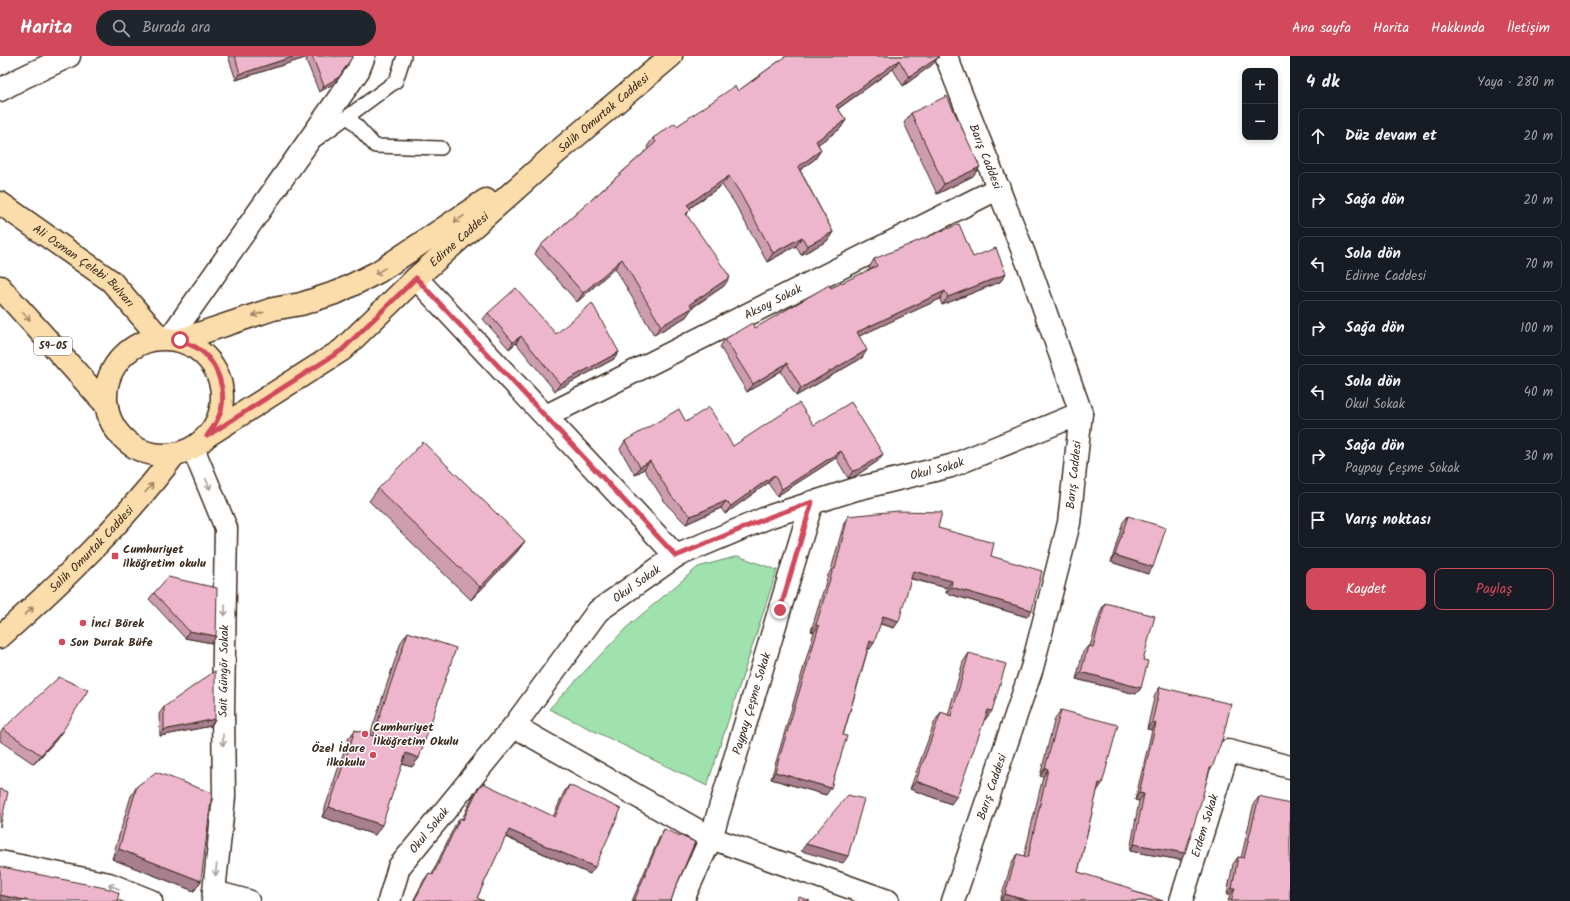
<!DOCTYPE html>
<html lang="tr">
<head>
<meta charset="utf-8">
<style>
	:root { --surface:#171b24; --page:#20242c; --text:#f1f3f6; --muted:#9ea1a6; --line:#363941; --accent:#d1495b }
	body { margin:0; font-family:Kalam,sans-serif; background:var(--page); color:var(--text) }
	.controls { position:absolute; right:12px; top:12px; display:grid; overflow:hidden; border-radius:8px; box-shadow:0 2px 6px #0003 }
	.controls button { width:36px; height:36px; display:grid; place-items:center; padding:0; border:0; border-bottom:1px solid var(--line); background:var(--surface); color:var(--text); font:20px sans-serif }
	.stop { position:absolute; width:12px; height:12px; margin:-9px; border:3px solid #d1495b; border-radius:50%; background:#fff }
	.stop.end { background:#d1495b; border-color:#fff; box-shadow:0 1px 4px #0008 }
	.list { margin:0; padding:0; list-style:none }
	h2 { display:flex; justify-content:space-between; align-items:center; height:52px; margin:0; padding:0 16px; font-size:17px }
	h2 small { font-size:13px; font-weight:400; color:var(--muted) }
	.list li { display:grid; grid-template-columns:26px 1fr auto; gap:12px; align-items:center; box-sizing:border-box; height:56px; margin:0 8px 8px; padding:0 8px; border:1px solid var(--line); border-radius:8px }
	.list b { display:block; font-size:15px; white-space:nowrap }
	.list p { margin:0; font-size:13px; white-space:nowrap; color:var(--muted) }
	.list em { font-size:13px; font-style:normal; color:var(--muted) }
	.actions { display:flex; gap:8px; padding:12px 16px }
	.actions a { flex:1; padding:9px 0; border:1px solid var(--accent); border-radius:8px; text-align:center; font-size:14px; color:var(--accent) }
	.actions .main { background:var(--accent); color:#fff }
	.icon { flex:none; width:22px; height:22px; fill:none; stroke:currentColor; stroke-width:2; stroke-linecap:round; stroke-linejoin:round }
	.map { position:relative; flex:none; width:1290px; height:845px; overflow:hidden }
	header { display:flex; align-items:center; gap:24px; box-sizing:border-box; height:56px; padding:0 20px; background:var(--accent); color:#fff }
	header strong { font-size:19px }
	nav { display:flex; gap:22px; margin-inline-start:auto; font-size:14px }
	.search { width:280px; height:36px; background:var(--page); display:flex; align-items:center; gap:10px; box-sizing:border-box; padding:0 14px; border-radius:22px; color:var(--muted); font-size:15px }
	main { display:flex }
	aside { flex:1; background:var(--surface) }
	.map>svg:first-child { display:block }
</style>
</head>
<body>
<header>
<strong>Harita</strong>
<div class="search"><svg class="icon" aria-label="search" viewBox="0 0 24 24"><circle cx="10" cy="10" r="6"/><path d="M15 15l6 6"/></svg>Burada ara</div>
<nav><a>Ana sayfa</a><a>Harita</a><a>Hakkında</a><a>İletişim</a></nav>
</header>
<main>
<div class="map">
<svg width="1290" height="845" viewBox="0 0 1290 845">
	<rect width="100%" height="100%" fill="#fff"/>
	<filter id="ink" filterUnits="userSpaceOnUse"><feTurbulence type="fractalNoise" baseFrequency=".025" numOctaves="2"/><feDisplacementMap in="SourceGraphic" scale="8" xChannelSelector="R" yChannelSelector="G"/><feConvolveMatrix kernelMatrix="1 2 1 2 8 2 1 2 1" color-interpolation-filters="sRGB"/></filter>
	<g filter="url(#ink)">
		<path fill="#9fe2ad" stroke="#6d8666" d="M738 500 777 514 707 730 549 653 626 572 698 511Z"/>
		<g fill="none" stroke-linecap="round" stroke-linejoin="round">
			<g stroke="#3b2a1e" stroke-width="16">
				<path id="service" d="M348 60 375 90 441 92
					M317 83 396 25 404 0"/>
			</g>
			<g stroke="#3b2a1e" stroke-width="25">
				<g id="minor">
					<path id="s1" d="M946 0 1032 218 1081 357 1069 467 1032 612 953 845"/>
					<path d="M0 34 22 22 69 0"/>
					<path d="M416 222 676 500"/>
					<path d="M169 283 358 15 364 0"/>
					<path id="s2" d="M546 360 999 132"/>
					<path d="M193 392 226 472 223 653 224 741 213 845"/>
					<path d="M514 670 711 782 888 845"/>
					<path d="M0 806 109 828 151 845"/>
					<path d="M214 836 248 845"/>
					<path id="s3" d="M389 845 399 811 514 670 598 555 676 500 771 460 856 433 951 410 1081 357"/>
					<path id="s4" d="M682 845 711 782 812 446"/>
					<path id="s5" d="M1181 845 1228 695 1290 711"/>
				</g>
			</g>
			<g stroke="#3b2a1e" stroke-width="25">
				<g id="primary">
					<path id="s6" d="M0 147 111 225 160 282"/>
					<path d="M0 231 107 350"/>
					<circle cx="164" cy="341" r="58"/>
					<path d="M180 284 273 253 301 248 338 236 378 216 486 144"/>
					<path id="s7" d="M207 380 342 294 416 222 555 98 671 0"/>
					<path id="s8" d="M0 581C63 525 124 466 175 398"/>
				</g>
			</g>
			<use href="#service" stroke="#fff" stroke-width="13"/>
			<use href="#minor" stroke="#fff" stroke-width="22"/>
			<use href="#primary" stroke="#fbddab" stroke-width="22"/>
		</g>
		<path fill="#cd9daf" stroke="#3b2a1e" d="M228 0H353L334 28 319 36 306 4 308 1 236 24Z
			M786 0H938L932 9 903 30 893 13 838 53 846 64 840 73 818 88 821 94 815 103 800 114 833 176 827 185 801 199 796 190 767 206 734 146 722 129 690 152 687 159 724 230 692 252 686 261 654 279 615 212 577 246 535 198 541 189 648 93 647 91 653 82 677 70 738 35Z
			M911 57 973 120 937 138 904 67Z
			M973 201 1006 218 1000 226 942 249 940 243 859 280 862 302 796 340 781 315 747 336 720 291 725 283 755 272 831 232 870 214 869 212 874 203Z
			M488 257 556 278 619 296 614 303 555 335 516 287 509 293 483 263Z
			M686 366 733 390 814 369 878 405 854 421 848 422 836 402 777 440 768 427 725 458 721 452 686 468 667 449 644 413 635 419 620 393 625 385Z
			M378 433 525 485 516 497 471 544 369 445Z
			M848 460 938 472 991 500 1027 561 946 537 947 532 911 523 894 572 880 568 870 593H868L826 739 771 723 814 576 811 575 828 519 831 514 844 467Z
			M1128 460 1148 518 1111 506 1123 466Z
			M154 537 216 580 212 587 185 582 149 543Z
			M1105 547 1143 604 1141 632 1136 638 1076 623 1083 596 1088 590H1090L1101 554Z
			M408 576 419 702 412 711 402 708 375 779 322 761 348 683 355 674 370 679 401 586Z
			M969 597 985 664H984L951 748 910 733 935 665 941 656 948 659 963 606Z
			M1160 631 1209 717 1181 804 1130 795 1139 745 1135 744 1152 674 1147 673 1155 638Z
			M164 651 215 663 211 670 160 680 159 658Z
			M1061 654 1097 735 1078 816 1132 835 1163 845H1000L1012 806 1017 798 1024 800 1043 721 1040 720 1055 662Z
			M3 673 57 683 34 708 0 685V678Z
			M569 729 590 818 505 781 477 842 484 845H413L424 824 429 817 432 818 455 769 460 762 462 763 473 740 478 733 553 761 564 736Z
			M137 730 201 825 194 835 112 803 131 740Z
			M1259 741 1290 845H1228L1230 839 1227 838 1233 808 1238 801 1241 802 1254 747Z
			M664 773 675 833 671 845H632L660 780Z"/>
		<path fill="#a77f8f" stroke="#3b2a1e" d="M295 0H308V1L236 24 240 18Z
			M939 1 932 9 903 30 909 21Z
			M899 4 893 13 829 59 836 50Z
			M339 21 334 28 319 36 324 30Z
			M846 64 840 73 810 94 816 85Z
			M821 94 815 103 792 120 798 111Z
			M980 111 973 120 937 138 944 128Z
			M729 120 722 129 681 158 687 149Z
			M833 176 827 185 801 199 807 190Z
			M802 181 796 190 767 206 773 197Z
			M622 203 615 212 577 246 583 237Z
			M1006 218 1000 226 942 249 948 241Z
			M730 221 724 230 686 255 692 252 686 261 654 279 661 270 690 248Z
			M945 235 940 243 851 284 857 276Z
			M521 280 516 287 509 293 513 286Z
			M867 294 862 302 796 340 801 332Z
			M619 296 614 303 555 335 560 328Z
			M787 307 781 315 747 336 753 328Z
			M841 395 836 402 777 440 782 433Z
			M883 398 878 405 854 421 848 422 853 415Z
			M650 405 644 413 635 419 640 411Z
			M774 419 768 427 725 458 731 450Z
			M726 445 721 452 686 468 691 460Z
			M525 485 516 497 471 544 480 531Z
			M1115 499 1153 511 1148 518 1111 506Z
			M913 515 952 525 947 532 909 522Z
			M951 531 1032 554 1027 561 946 537Z
			M883 560 899 565 894 572 878 567Z
			M816 569 819 570 814 576 811 575Z
			M189 575 216 580 212 587 185 582Z
			M870 585 874 587 870 593 865 592Z
			M1081 616 1141 632 1136 638 1076 623Z
			M988 654 992 655 985 664 982 663Z
			M215 663 211 670 160 680 164 674Z
			M1152 666 1156 667 1152 674 1147 673Z
			M64 673 57 683 34 708 41 699Z
			M406 697 419 702 412 711 399 707Z
			M1045 712 1048 713 1043 721 1040 720Z
			M775 716 831 732 826 739 771 723Z
			M916 725 957 740 951 748 910 733Z
			M1099 727 1102 728 1097 735Z
			M1139 737 1144 738 1139 745 1135 744Z
			M329 751 382 769 375 779 322 761Z
			M509 774 595 811 590 818 504 780Z
			M806 788 848 800 843 807 801 795Z
			M1134 788 1185 797 1181 804 1130 795Z
			M119 793 201 825 194 835 112 803Z
			M1232 832H1235L1230 839 1227 838Z
			M1005 838 1029 845H1000Z
			M0 839 29 845H0Z"/>
		<path fill="#eeb6cc" stroke="#3b2a1e" d="M235 0H295L240 18Z
			M312 0H353L339 21 324 30Z
			M786 0H938L939 1 909 21 899 4 836 50 846 64 816 85 821 94 798 111 833 176 807 190 802 181 773 197 740 137 729 120 687 149 691 153 686 158 730 221 690 248 692 252 661 270 622 203 583 237 541 189 656 86 653 82 675 67 677 70 735 30 738 35Z
			M947 40 980 111 944 128 911 57Z
			M959 168 973 201 996 192 1006 218 948 241 945 235 857 276 867 294 801 332 787 307 753 328 725 283 752 267 755 272 829 229 831 232 877 210 874 203Z
			M516 232 556 278 592 247 619 296 560 328 521 280 513 286 488 257Z
			M851 346 883 398 859 413 853 415 841 395 782 433 774 419 731 450 726 445 691 460 672 441 650 405 640 411 625 385 679 353 686 366 709 351 733 390 799 347 814 369Z
			M423 386 525 485 480 531 378 433Z
			M898 455 942 456 938 472 994 487 991 500 1042 515 1032 554 951 531 952 525 913 515 899 565 883 560 874 587 870 585 843 679 847 680 831 732 775 716 819 570 816 569 833 513H835L848 460Z
			M1128 460 1166 472 1153 511 1115 499Z
			M168 521 217 532 216 580 189 575 154 537Z
			M1105 547 1155 560 1143 604 1148 605 1141 632 1081 616 1088 590 1093 591Z
			M408 576 456 592 419 702 406 697 382 769 329 751 355 674 373 680Z
			M969 597 1006 608 992 655 988 654 957 740 916 725 941 656 951 660Z
			M215 615V663L164 674V651Z
			M59 621 88 634 64 673 41 699 3 673Z
			M1160 631 1231 648 1223 681 1212 712H1210L1201 746 1185 797 1134 788 1144 738 1139 737 1156 667 1152 666Z
			M1061 654 1118 669 1102 728 1099 727 1078 816 1133 833 1132 835 1163 845H1029L1005 838 1017 798 1028 801 1048 713 1045 712Z
			M156 716 212 737 201 825 119 793 137 730Z
			M483 727 555 761 569 729 621 753 595 811 509 774 477 842 484 845H414L429 817 433 819 460 762 463 764 478 733Z
			M0 733 8 736 0 771Z
			M848 739 864 743 848 800 806 788Z
			M1259 741 1290 748V845H1231L1235 832H1232L1238 801 1244 802Z
			M664 773 695 786 675 833 671 845H634Z
			M0 810 2 811 110 833 119 837 117 845H29L0 839Z
			M799 841 810 845H798Z"/>
		<defs><path id="oneway-shaft" d="M-6 0H5M1.5-3L5.5 0L1.5 3" fill="none" stroke-width="1.6" stroke-linecap="round" stroke-linejoin="round"/></defs>
		<g stroke="#9b8464">
			<use href="#oneway-shaft" transform="translate(459 163) rotate(146)"/>
			<use href="#oneway-shaft" transform="translate(380 215) rotate(149)"/>
			<use href="#oneway-shaft" transform="translate(258 258) rotate(162)"/>
			<use href="#oneway-shaft" transform="translate(26 260) rotate(48)"/>
			<use href="#oneway-shaft" transform="translate(149 432) rotate(-49)"/>
			<use href="#oneway-shaft" transform="translate(29 555) rotate(-41)"/>
		</g>
		<g stroke="#a79f9a">
			<use href="#oneway-shaft" transform="translate(208 428) rotate(68)"/>
			<use href="#oneway-shaft" transform="translate(225 554) rotate(91)"/>
			<use href="#oneway-shaft" transform="translate(223 684) rotate(90)"/>
			<use href="#oneway-shaft" transform="translate(216 814) rotate(96)"/>
			<use href="#oneway-shaft" transform="translate(114 831) rotate(-159)"/>
		</g>
	</g>
	<g fill="none" stroke-linecap="round" stroke-linejoin="round" filter="url(#ink)">
		<path stroke="#d1495b" stroke-width="5" d="M180 284C185 287 192 289 197 292 219 306 230 341 217 364 215 370 210 375 207 380L342 294 416 222 676 500 772 460 812 446 780 554"/>
	</g>
	<g fill="#d1495b" stroke="#fff" stroke-width="1.5">
		<rect x="111" y="496" width="8" height="8" rx="2"/>
		<circle cx="83" cy="567" r="4"/>
		<circle cx="62" cy="586" r="4"/>
		<circle cx="365" cy="678" r="4"/>
		<circle cx="373" cy="699" r="4"/>
	</g>
	<g text-anchor="middle" dominant-baseline="central" stroke-width="3" stroke-linejoin="round" paint-order="stroke">
		<rect fill="#fff" stroke="#766a62" stroke-width="1" x="34" y="281" width="38" height="18" rx="3"/>
		<g font-size="11" font-weight="bold" fill="#3b2a1e">
			<text x="53" y="290">59-05</text>
		</g>
		<g font-size="12" fill="#3b2a1e" stroke="#fff">
			<text stroke="none"><textPath href="#s7" startOffset="513">Salih Omurtak Caddesi</textPath></text>
			<text stroke="none"><textPath href="#s1" startOffset="108">Barış Caddesi</textPath></text>
			<text stroke="none"><textPath href="#s7" startOffset="321">Edirne Caddesi</textPath></text>
			<text stroke="none"><textPath href="#s6" startOffset="105">Ali Osman Çelebi Bulvarı</textPath></text>
			<text stroke="none"><textPath href="#s2" startOffset="254">Aksoy Sokak</textPath></text>
			<text stroke="none"><textPath href="#s3" startOffset="731">Okul Sokak</textPath></text>
			<text transform="translate(1074 419) rotate(-84)">Barış Caddesi</text>
			<text stroke="none"><textPath href="#s8" startOffset="127">Salih Omurtak Caddesi</textPath></text>
			<text stroke="none"><textPath href="#s3" startOffset="407">Okul Sokak</textPath></text>
			<text transform="translate(224 615) rotate(-89)">Sait Güngör Sokak</text>
			<text stroke="none"><textPath href="#s4" startOffset="210">Paypay Çeşme Sokak</textPath></text>
			<text transform="translate(992 731) rotate(-71)">Barış Caddesi</text>
			<text stroke="none"><textPath href="#s5" startOffset="79">Erdem Sokak</textPath></text>
			<text stroke="none"><textPath href="#s3" startOffset="83">Okul Sokak</textPath></text>
		</g>
		<g font-size="12" font-weight="bold" fill="#3b2a1e" stroke="#fff" text-anchor="start">
			<text x="123" y="493">Cumhuriyet<tspan x="123" dy="14">ilköğretim okulu</tspan></text>
			<text x="91" y="567">İnci Börek</text>
			<text x="70" y="586">Son Durak Büfe</text>
			<text x="373" y="671">Cumhuriyet<tspan x="373" dy="14">İlköğretim Okulu</tspan></text>
			<text x="365" y="692" text-anchor="end">Özel İdare<tspan x="365" dy="14">ilkokulu</tspan></text>
		</g>
	</g>
</svg>
<div class="controls">
<button>+</button>
<button>−</button>
</div>
<div class="stop" style="left:180px;top:284px"></div>
<div class="stop end" style="left:780px;top:554px"></div>
</div>
<aside>
<h2>4 dk<small>Yaya · 280 m</small></h2>
<ul class="list">
<li><svg class="icon" aria-label="ahead" viewBox="0 0 24 24"><path d="M12 20V5M6 11l6-6 6 6"/></svg><div><b>Düz devam et</b></div><em>20 m</em></li>
<li><svg class="icon" aria-label="right" viewBox="0 0 24 24"><path d="M7 20v-9h11M14 6l5 5-5 5"/></svg><div><b>Sağa dön</b></div><em>20 m</em></li>
<li><svg class="icon" aria-label="left" viewBox="0 0 24 24"><path d="M17 20v-9H6M10 6l-5 5 5 5"/></svg><div><b>Sola dön</b><p>Edirne Caddesi</p></div><em>70 m</em></li>
<li><svg class="icon" aria-label="right" viewBox="0 0 24 24"><path d="M7 20v-9h11M14 6l5 5-5 5"/></svg><div><b>Sağa dön</b></div><em>100 m</em></li>
<li><svg class="icon" aria-label="left" viewBox="0 0 24 24"><path d="M17 20v-9H6M10 6l-5 5 5 5"/></svg><div><b>Sola dön</b><p>Okul Sokak</p></div><em>40 m</em></li>
<li><svg class="icon" aria-label="right" viewBox="0 0 24 24"><path d="M7 20v-9h11M14 6l5 5-5 5"/></svg><div><b>Sağa dön</b><p>Paypay Çeşme Sokak</p></div><em>30 m</em></li>
<li><svg class="icon" aria-label="arrive" viewBox="0 0 24 24"><path d="M6 21V4h12l-3 4 3 4H6"/></svg><div><b>Varış noktası</b></div></li>
</ul>
<div class="actions"><a class="main">Kaydet</a><a>Paylaş</a></div>
</aside>
</main>
</body>
</html>
